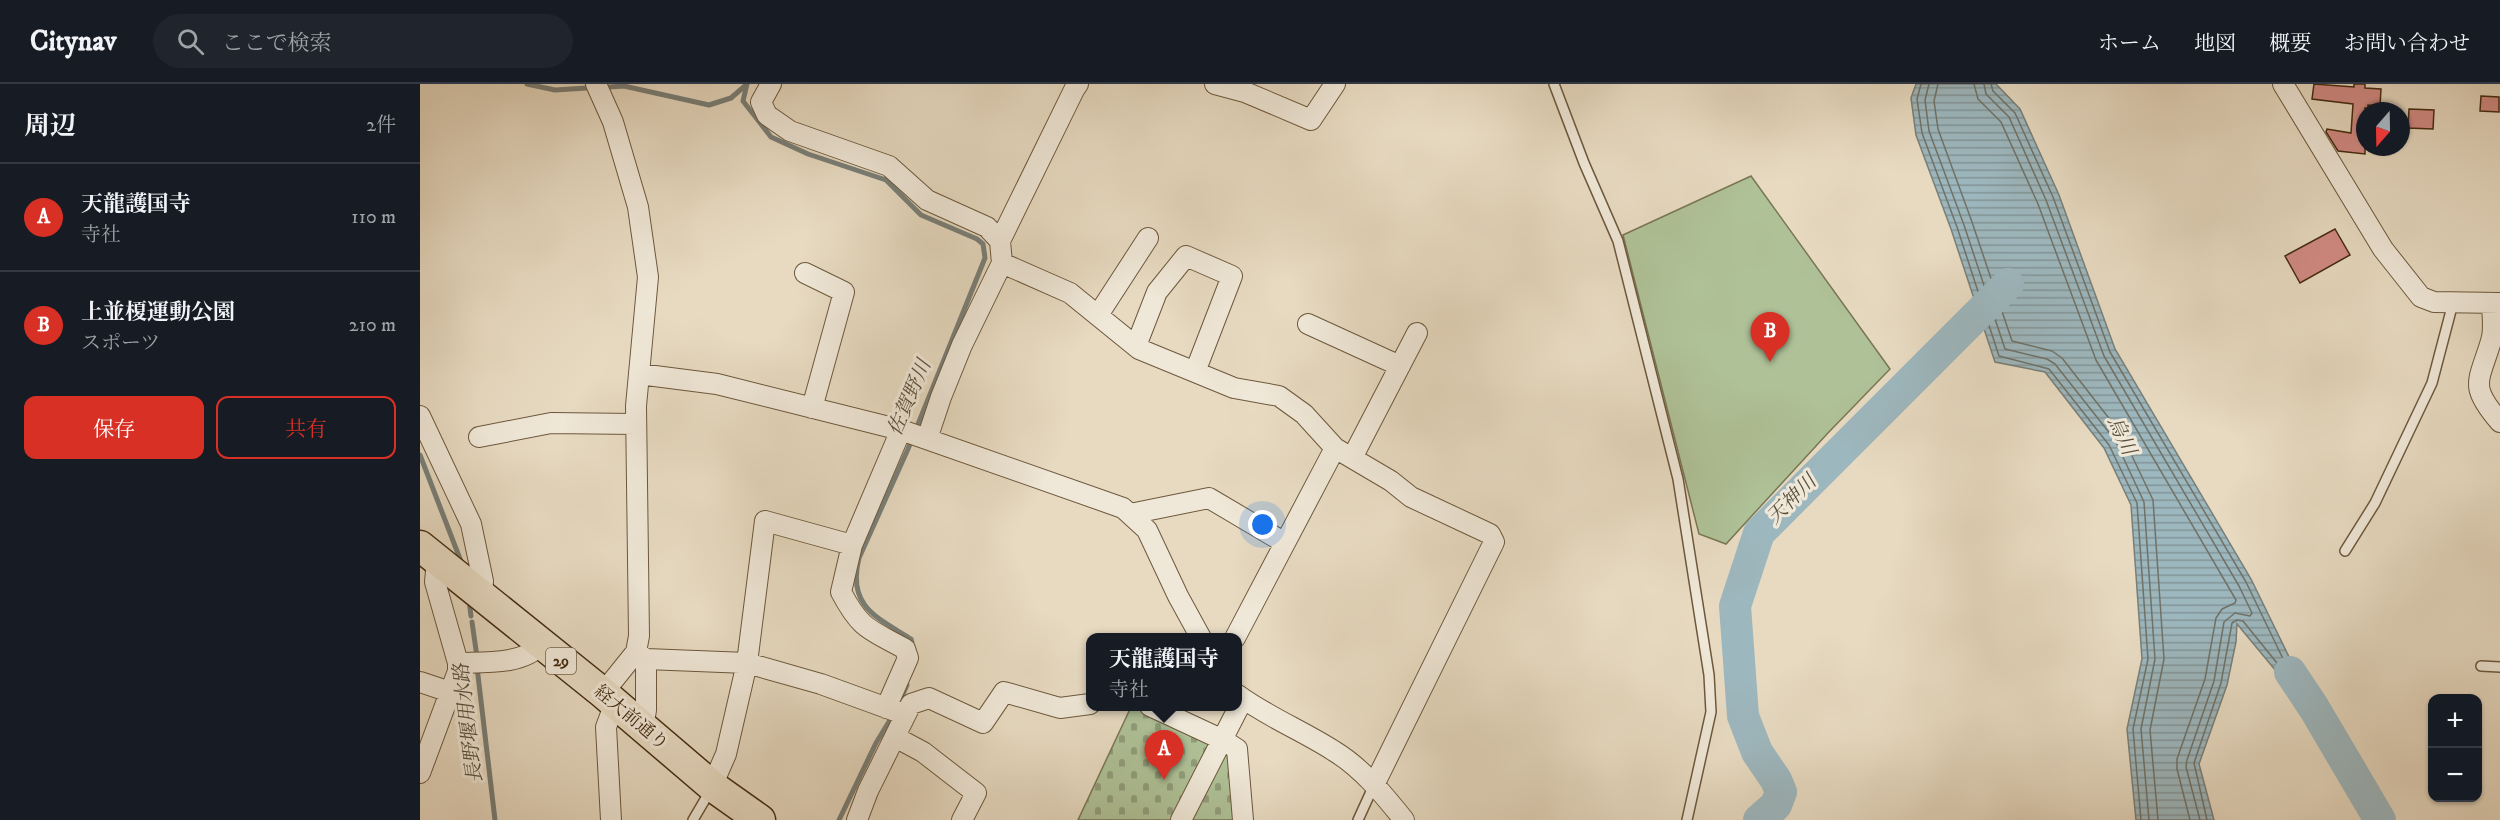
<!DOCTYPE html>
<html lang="ja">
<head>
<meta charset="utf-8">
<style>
	:root { --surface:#171b24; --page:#20242c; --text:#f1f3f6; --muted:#9ea1a6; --line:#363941; --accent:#d93025 }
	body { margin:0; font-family:"IM FELL DW Pica","Noto Serif JP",serif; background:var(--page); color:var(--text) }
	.controls { position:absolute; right:18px; bottom:18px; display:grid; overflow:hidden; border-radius:12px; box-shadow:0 2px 4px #0004 }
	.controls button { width:54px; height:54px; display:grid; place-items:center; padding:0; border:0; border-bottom:2px solid var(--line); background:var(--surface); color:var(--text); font:30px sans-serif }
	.compass { position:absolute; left:1936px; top:18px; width:54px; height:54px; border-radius:50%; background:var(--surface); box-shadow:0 2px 4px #0004; rotate:200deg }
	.you { position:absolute; left:843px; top:441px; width:21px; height:21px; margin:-15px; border:4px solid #fff; border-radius:50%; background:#1a73e8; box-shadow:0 0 0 9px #1a73e833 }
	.badge { display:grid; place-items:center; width:39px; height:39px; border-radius:50%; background:var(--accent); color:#fff; font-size:20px; font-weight:700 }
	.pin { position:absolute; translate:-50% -50px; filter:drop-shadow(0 2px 3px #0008) }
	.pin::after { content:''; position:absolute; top:32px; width:21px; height:18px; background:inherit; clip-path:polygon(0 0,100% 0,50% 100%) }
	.popup { position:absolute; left:666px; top:549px; width:156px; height:78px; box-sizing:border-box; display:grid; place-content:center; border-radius:12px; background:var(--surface); filter:drop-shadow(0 2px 4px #0005); font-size:20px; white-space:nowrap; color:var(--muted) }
	.popup b { font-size:22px; color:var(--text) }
	.popup::after { content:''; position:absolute; left:50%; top:100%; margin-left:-12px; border:12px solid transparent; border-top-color:var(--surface) }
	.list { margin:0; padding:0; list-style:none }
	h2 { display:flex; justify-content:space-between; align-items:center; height:78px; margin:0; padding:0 24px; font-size:26px }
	h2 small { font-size:20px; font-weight:400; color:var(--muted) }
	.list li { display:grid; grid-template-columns:39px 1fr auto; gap:18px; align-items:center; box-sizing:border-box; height:108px; padding:0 24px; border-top:2px solid var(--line) }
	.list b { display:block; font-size:22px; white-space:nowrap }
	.list p { margin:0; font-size:20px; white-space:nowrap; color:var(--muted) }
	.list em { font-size:20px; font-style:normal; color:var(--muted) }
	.actions { display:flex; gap:12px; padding:18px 24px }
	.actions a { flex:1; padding:14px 0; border:2px solid var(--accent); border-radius:12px; text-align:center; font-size:21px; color:var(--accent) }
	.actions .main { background:var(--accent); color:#fff }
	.icon { flex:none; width:33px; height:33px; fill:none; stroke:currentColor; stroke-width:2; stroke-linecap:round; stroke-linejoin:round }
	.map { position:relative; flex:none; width:2080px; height:736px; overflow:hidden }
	header { display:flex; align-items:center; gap:36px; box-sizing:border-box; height:84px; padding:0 30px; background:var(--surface); border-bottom:2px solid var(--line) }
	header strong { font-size:28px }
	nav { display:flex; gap:33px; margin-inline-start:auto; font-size:21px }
	.search { width:420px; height:54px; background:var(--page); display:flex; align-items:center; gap:15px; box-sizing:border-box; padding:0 21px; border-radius:33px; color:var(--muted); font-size:22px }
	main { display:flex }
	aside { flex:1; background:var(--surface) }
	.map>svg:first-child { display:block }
</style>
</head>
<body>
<header>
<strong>Citynav</strong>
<div class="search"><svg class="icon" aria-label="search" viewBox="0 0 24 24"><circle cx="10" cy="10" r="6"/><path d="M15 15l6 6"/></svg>ここで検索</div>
<nav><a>ホーム</a><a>地図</a><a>概要</a><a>お問い合わせ</a></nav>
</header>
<main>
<aside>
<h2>周辺<small>2件</small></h2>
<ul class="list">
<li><span class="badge">A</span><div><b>天龍護国寺</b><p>寺社</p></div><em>110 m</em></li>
<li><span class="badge">B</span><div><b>上並榎運動公園</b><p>スポーツ</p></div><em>210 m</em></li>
</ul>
<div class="actions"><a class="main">保存</a><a>共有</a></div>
</aside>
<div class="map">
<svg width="2080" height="736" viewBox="0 0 2080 736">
	<defs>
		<pattern id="cemetery-stones" width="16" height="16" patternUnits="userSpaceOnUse" patternTransform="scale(1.5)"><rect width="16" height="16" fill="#afc197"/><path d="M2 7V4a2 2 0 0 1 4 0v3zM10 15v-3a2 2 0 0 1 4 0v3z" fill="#909d7a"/></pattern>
		<pattern id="water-rules" width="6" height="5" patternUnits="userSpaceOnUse" patternTransform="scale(1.5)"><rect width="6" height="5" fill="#9db7be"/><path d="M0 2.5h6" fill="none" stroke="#829599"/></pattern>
	</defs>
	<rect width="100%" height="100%" fill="#e7dac1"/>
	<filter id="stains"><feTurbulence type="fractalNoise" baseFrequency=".00333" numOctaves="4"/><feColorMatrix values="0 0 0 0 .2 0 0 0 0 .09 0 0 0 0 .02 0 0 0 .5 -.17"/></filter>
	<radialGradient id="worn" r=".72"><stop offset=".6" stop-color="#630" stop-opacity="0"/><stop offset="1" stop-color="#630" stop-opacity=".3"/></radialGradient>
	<path fill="url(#cemetery-stones)" stroke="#7a7654" stroke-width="1.5" d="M711 623H717L795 660 754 736H658Z
		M803 664 810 669 817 736H767Z"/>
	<path fill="#afc197" stroke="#7a7654" stroke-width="1.5" d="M1331 92 1470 285 1407 350 1306 460 1279 450 1203 151Z"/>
	<path fill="url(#water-rules)" stroke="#797f78" stroke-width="1.5" d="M1496 0H1576L1600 25 1639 111 1695 265 1831 495 1894 624 1861 593 1817 540 1816 558 1807 601 1779 680 1794 736H1716L1707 645 1722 575 1711 421 1684 364 1625 288 1575 278 1531 145 1496 51 1491 14Z"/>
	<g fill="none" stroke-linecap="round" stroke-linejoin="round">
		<path stroke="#707267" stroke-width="1.5" d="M1501 0 1497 15 1502 49 1537 143 1579 272 1629 285 1689 361 1717 419 1728 575 1713 645 1721 736
			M1509 0 1505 16 1509 47 1544 141 1585 265 1627 275 1635 280 1695 356 1724 418 1735 575 1721 645 1729 736
			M1518 0 1514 17 1518 45 1552 138 1592 257 1632 267 1642 274 1702 351 1733 416 1744 575 1730 646 1738 736
			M1554 0 1558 15 1581 38 1618 120 1676 276 1816 516 1815 519 1802 525 1796 534 1785 595 1757 675V685L1770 736
			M1564 0 1566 10 1589 33 1626 116 1684 272 1819 502 1832 529 1830 532 1815 529 1804 538 1794 597 1767 676 1766 683 1780 736
			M1571 0 1573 7 1595 29 1633 113 1690 268 1826 498 1866 581 1865 584H1861L1823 537 1817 536 1812 539 1801 599 1774 679 1787 736"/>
		<path stroke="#797f78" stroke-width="5" d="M107 0 135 6 167 4
			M327 0 323 17 351 53 388 70 466 96 501 131 557 155 563 160 565 174 488 365 439 474C427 522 456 533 491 555L494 566
			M189 3 204 2 289 21 311 14 327 0
			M0 371 42 480
			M49 516 51 532
			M52 538 57 573
			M57 583 75 736
			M477 623 487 601
			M419 736 456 659 473 631"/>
		<path stroke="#9db7be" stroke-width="32" d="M1870 588 1894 624 1960 736
			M1339 736 1356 721 1361 708 1356 696 1337 668 1323 632 1315 522 1339 449 1588 200"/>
	</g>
	<path fill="#d28b85" stroke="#442c10" stroke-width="1.5" d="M1894 0 1934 3V0H1945V4L1961 5 1960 22 1948 21V24H1945V70L1918 67 1906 48 1907 45 1931 49 1933 20 1892 15Z
		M2061 12 2079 13V28L2060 27Z
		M1989 25 2014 26 2013 45 1988 44Z
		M1915 145 1930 171 1880 199 1865 172Z"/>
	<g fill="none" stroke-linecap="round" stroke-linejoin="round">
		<g stroke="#6d583c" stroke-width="12">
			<path id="service" d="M1134 0 1164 79 1198 157 1258 395 1289 591 1291 628 1267 736
				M1925 467 1955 419 2012 299 2033 219
				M2061 582 2080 583
				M273 736 290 707
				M938 736 954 701"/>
		</g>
		<g stroke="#6d583c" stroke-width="22">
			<path id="minor" d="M176 0 193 38 218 123 228 193 216 322 219 552 216 568 183 609
				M351 0 341 18 347 31 370 47 469 82 507 116 567 143 580 157 582 179 542 261 521 313 507 355
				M795 0 825 8 891 36 915 0
				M1863 0 1963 165 2001 213 2014 218 2080 219
				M580 157 654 6 658 0
				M582 179 650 209 719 265 814 304 859 312 884 330 915 364 971 397 991 413 1070 450 1074 458 954 701
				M385 189 424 208 392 324
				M2072 219C2072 231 2075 245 2071 257 2059 298 2048 301 2080 338
				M678 231 728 154
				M888 240 980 282
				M716 262 737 208 766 172 812 192 775 288
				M219 290 297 300 481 346 703 424 727 446 758 512 781 554
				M0 332 51 440 63 497 62 513
				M59 353 131 339 216 340
				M932 374 997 249
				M710 430 789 414 865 459
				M815 554 915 364
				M216 568 226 575V626L223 644
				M226 575 327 579 401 600 478 628
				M38 579C63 578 103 581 120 561
				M0 598 30 608
				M818 611C848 633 883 647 914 667 942 684 964 711 984 736
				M730 622 803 656 817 665 823 736
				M466 624 488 574 485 565C449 545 441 546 421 508L432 461 481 346
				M475 653 503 668 556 709 542 736
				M0 689 38 587V579L15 498 17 476
				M292 702 306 670 327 579 345 437 432 461
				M191 736 186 643 195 619
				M437 736 448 707 491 620 509 614 563 639 584 608 640 624 670 620
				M761 736 823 615"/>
		</g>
		<g stroke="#442c10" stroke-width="33">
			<path id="primary" d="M0 462 183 609 292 702 340 736"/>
		</g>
		<use href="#service" stroke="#efe7d7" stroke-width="9"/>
		<use href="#minor" stroke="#efe7d7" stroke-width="20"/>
		<use href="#primary" stroke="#e7dac1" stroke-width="30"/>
	</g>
	<g text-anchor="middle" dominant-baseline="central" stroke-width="6" stroke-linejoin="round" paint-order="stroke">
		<rect fill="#efe7d7" stroke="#77644c" stroke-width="1.5" x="126" y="564" width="30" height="26" rx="4.5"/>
		<g font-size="16" font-weight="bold" fill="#442c10">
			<text x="141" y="577">29</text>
		</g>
		<g font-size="18" fill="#442c10" stroke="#efe7d7">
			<text transform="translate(211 634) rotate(40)">経大前通り</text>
		</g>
		<g font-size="20" font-style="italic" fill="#5a4f3c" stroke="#efe7d7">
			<text transform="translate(490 314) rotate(-67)">佐賀野川</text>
			<text transform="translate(1701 352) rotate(65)">烏川</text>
			<text transform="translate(1372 416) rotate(-45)">天神川</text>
			<text transform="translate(49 639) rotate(-97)">長野堰用水路</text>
		</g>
	</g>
	<rect width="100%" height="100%" filter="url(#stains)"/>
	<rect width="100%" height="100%" fill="url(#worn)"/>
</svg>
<div class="controls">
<button>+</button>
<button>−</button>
</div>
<svg class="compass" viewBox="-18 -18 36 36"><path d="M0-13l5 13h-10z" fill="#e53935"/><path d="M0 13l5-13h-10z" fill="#9ea1a6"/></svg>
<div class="you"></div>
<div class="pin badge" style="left:744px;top:696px">A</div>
<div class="popup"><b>天龍護国寺</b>寺社</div>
<div class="pin badge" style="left:1350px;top:278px">B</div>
</div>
</main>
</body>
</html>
